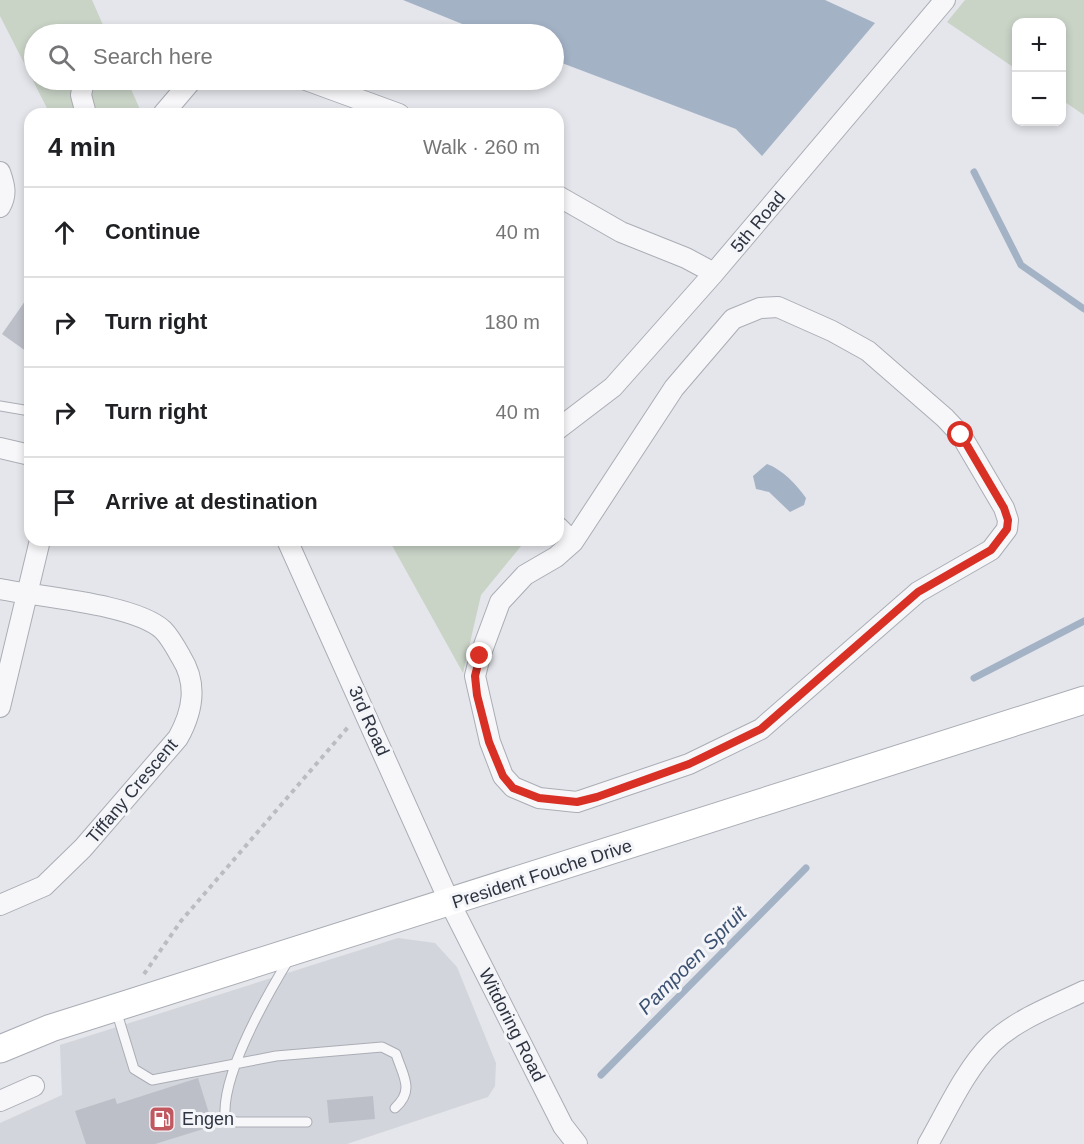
<!DOCTYPE html>
<html lang="en">
<head>
<meta charset="utf-8">
<style>
	:root { --surface:#fff; --page:#f6f6f6; --text:#202124; --muted:#757577; --line:#e0e0e0 }
	body { margin:0; font-family:Arial,sans-serif; background:var(--page); color:var(--text) }
	.controls { position:absolute; right:18px; top:18px; display:grid; overflow:hidden; border-radius:12px; box-shadow:0 3px 9px #0003 }
	.controls button { width:54px; height:54px; display:grid; place-items:center; padding:0; border:0; border-bottom:2px solid var(--line); background:var(--surface); color:var(--text); font:30px sans-serif }
	.stop { position:absolute; width:18px; height:18px; margin:-14px; border:4px solid #d93025; border-radius:50%; background:#fff }
	.stop.end { background:#d93025; border-color:#fff; box-shadow:0 2px 6px #0008 }
	.list { margin:0; padding:0; list-style:none }
	h2 { display:flex; justify-content:space-between; align-items:center; height:78px; margin:0; padding:0 24px; font-size:26px }
	h2 small { font-size:20px; font-weight:400; color:var(--muted) }
	.list li { display:grid; grid-template-columns:39px 1fr auto; gap:18px; align-items:center; box-sizing:border-box; height:90px; padding:0 24px; border-top:2px solid var(--line) }
	.list b { display:block; font-size:22px; white-space:nowrap }
	.list em { font-size:20px; font-style:normal; color:var(--muted) }
	.icon { flex:none; width:33px; height:33px; fill:none; stroke:currentColor; stroke-width:2; stroke-linecap:round; stroke-linejoin:round }
	.map { position:relative; flex:none; width:1084px; height:1144px; overflow:hidden }
	.search { position:absolute; background:var(--surface); box-shadow:0 3px 9px #0003; left:24px; top:24px; width:540px; height:66px; display:flex; align-items:center; gap:15px; box-sizing:border-box; padding:0 21px; border-radius:33px; color:var(--muted); font-size:22px }
	.panel { position:absolute; background:var(--surface); box-shadow:0 3px 9px #0003; left:24px; top:108px; width:540px; height:438px; border-radius:18px }
	.map>svg:first-child { display:block }
</style>
</head>
<body>
<div class="map">
<svg width="1084" height="1144" viewBox="0 0 1084 1144">
	<rect width="100%" height="100%" fill="#e4e6eb"/>
	<path fill="#d3d5dc" d="M398 938 435 943 457 967 496 1063 495 1086 488 1097 347 1144H0V1123L62 1095 60 1045Z"/>
	<path fill="#c9d3c6" d="M0 0H92L107 34H34V80H127L142 114H50L0 16Z
		M965 0H1084V115L1062 100V22H1016V69L947 22Z
		M389 540H526L481 595 463 673Z"/>
	<path fill="#a4b2c6" d="M403 0H825L875 23 762 156 736 129 554 60V34H487Z
		M767 464C783 470 796 484 806 498L804 505 790 512 769 492 756 489 753 476Z"/>
	<g fill="none" stroke-linecap="round" stroke-linejoin="round">
		<path stroke="#a4b2c6" stroke-width="7" d="M974 172 1021 265 1084 309
			M974 678 1084 621
			M601 1075 806 868"/>
	</g>
	<path fill="#bcbfc7" d="M30 294V354L2 334Z
		M198 1078 213 1126 155 1144H86L75 1111 115 1098 117 1104Z
		M373 1096 375 1119 329 1123 327 1100Z"/>
	<g fill="none" stroke-linecap="round" stroke-linejoin="round">
		<g stroke="#aaadb5" stroke-width="11">
			<path id="lane" d="M0 406 30 411
				M289 959C266 997 223 1072 225 1115L226 1119 237 1122H307
				M116 1010 134 1069 152 1080 276 1056 382 1047 396 1054C403 1076 415 1090 395 1108"/>
		</g>
		<g stroke="#aaadb5" stroke-width="22">
			<path id="street" d="M84 80 81 95 86 114
				M306 80 399 114
				M163 114 192 80
				M0 172C5 186 7 195 0 207
				M558 196 621 232 686 258 714 273
				M778 307 832 331 868 351 945 418 961 435 1004 508 1008 520 1007 529 991 550 918 592 761 729 689 764 577 802 539 798 513 787 503 776 490 742 475 676 480 656 500 602 525 575 556 557 573 542 674 388 733 319 760 308Z
				M558 429 613 387 714 273 945 0
				M0 448 30 455
				M558 527 573 542
				M287 540 450 903 563 1126 577 1144
				M0 589C39 597 135 604 163 630 170 637 176 648 181 657 198 684 193 711 178 738L83 848 44 886 0 905
				M0 707 40 540
				M0 1101 34 1086
				M928 1144C947 1111 965 1070 992 1043 1017 1019 1053 1006 1084 991"/>
		</g>
		<g stroke="#aaadb5" stroke-width="29">
			<path id="secondary" d="M0 1049 51 1028 127 1004 1084 700"/>
		</g>
		<path stroke="#bbbcc2" stroke-width="4" stroke-dasharray="4.5 4.5" stroke-linecap="butt" d="M144 974 181 921 349 726"/>
		<use href="#lane" stroke="#f7f7f9" stroke-width="9"/>
		<use href="#street" stroke="#f7f7f9" stroke-width="20"/>
		<use href="#secondary" stroke="#fff" stroke-width="27"/>
	</g>
	<g fill="none" stroke-linecap="round" stroke-linejoin="round">
		<path stroke="#d93025" stroke-width="8" d="M480 656 475 676 477 695 489 742 503 776 513 788 539 798 577 802 597 797 689 764 761 729 918 592 991 550 1007 529 1008 520 1004 508 961 435"/>
	</g>
	<defs>
		<g id="fuel-square" transform="scale(1.35)"><rect x="-9" y="-9" width="18" height="18" rx="4" fill="#c15860" stroke="#f4f5f8"/><path d="M-5.5-6h7V0h2V4h1.3V-2.5L3-4.5l.8-.8L6-3V5H2.5V1h-1V6h-7ZM-4.2-4.7v3.2H.2V-4.7Z" fill="#fff"/></g>
	</defs>
	<g fill-rule="evenodd">
		<use href="#fuel-square" x="162" y="1119"/>
	</g>
	<g text-anchor="middle" dominant-baseline="central" stroke-width="6" stroke-linejoin="round" paint-order="stroke">
		<g font-size="18" fill="#2e3341" stroke="#f4f5f8">
			<text transform="translate(758 222) rotate(-50)">5th Road</text>
			<text transform="translate(369 721) rotate(66)">3rd Road</text>
			<text transform="translate(132 791) rotate(-50)">Tiffany Crescent</text>
			<text transform="translate(542 874) rotate(-18)">President Fouche Drive</text>
			<text transform="translate(512 1025) rotate(63)">Witdoring Road</text>
		</g>
		<g font-size="18" fill="#2e3341" stroke="#f4f5f8" text-anchor="start">
			<text x="182" y="1119">Engen</text>
		</g>
		<g font-size="20" font-style="italic" fill="#3c5071" stroke="#f4f5f8">
			<text transform="translate(692 960) rotate(-45)">Pampoen Spruit</text>
		</g>
	</g>
</svg>
<div class="controls">
<button>+</button>
<button>−</button>
</div>
<div class="stop" style="left:961px;top:435px"></div>
<div class="stop end" style="left:480px;top:656px"></div>
<div class="search"><svg class="icon" aria-label="search" viewBox="0 0 24 24"><circle cx="10" cy="10" r="6"/><path d="M15 15l6 6"/></svg>Search here</div>
<section class="panel">
<h2>4 min<small>Walk · 260 m</small></h2>
<ul class="list">
<li><svg class="icon" aria-label="ahead" viewBox="0 0 24 24"><path d="M12 20V5M6 11l6-6 6 6"/></svg><div><b>Continue</b></div><em>40 m</em></li>
<li><svg class="icon" aria-label="right" viewBox="0 0 24 24"><path d="M7 20v-9h11M14 6l5 5-5 5"/></svg><div><b>Turn right</b></div><em>180 m</em></li>
<li><svg class="icon" aria-label="right" viewBox="0 0 24 24"><path d="M7 20v-9h11M14 6l5 5-5 5"/></svg><div><b>Turn right</b></div><em>40 m</em></li>
<li><svg class="icon" aria-label="arrive" viewBox="0 0 24 24"><path d="M6 21V4h12l-3 4 3 4H6"/></svg><div><b>Arrive at destination</b></div></li>
</ul>
</section>
</div>
</body>
</html>
